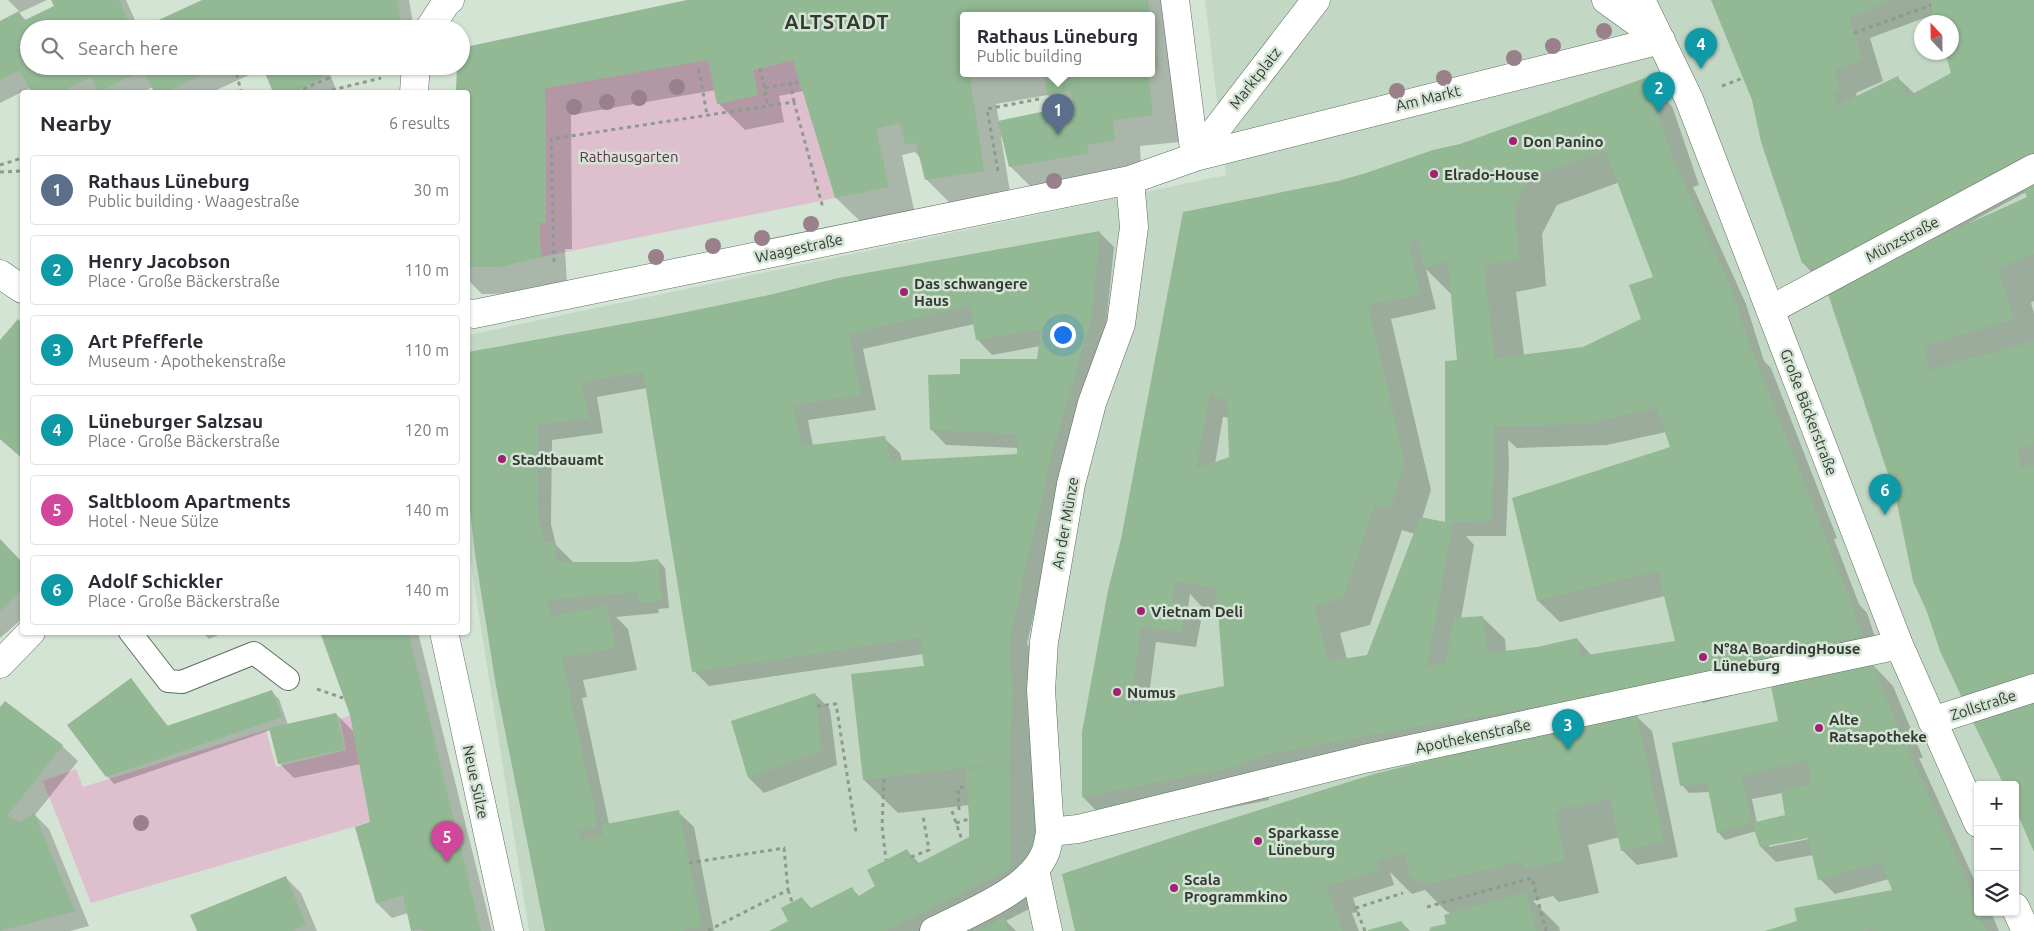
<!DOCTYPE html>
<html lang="en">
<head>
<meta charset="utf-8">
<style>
	:root { --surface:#fff; --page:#f2f2f3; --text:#2b2b33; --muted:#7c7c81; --line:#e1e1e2; --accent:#db2777 }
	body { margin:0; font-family:Ubuntu,sans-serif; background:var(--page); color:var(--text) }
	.controls { position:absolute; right:15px; bottom:15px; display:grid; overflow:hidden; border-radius:5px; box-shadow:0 1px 4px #0004 }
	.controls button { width:45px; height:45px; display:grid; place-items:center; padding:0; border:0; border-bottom:1px solid var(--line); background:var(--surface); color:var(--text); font:25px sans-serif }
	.compass { position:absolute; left:1914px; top:15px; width:45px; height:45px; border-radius:50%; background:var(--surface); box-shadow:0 1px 4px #0004; rotate:338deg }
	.you { position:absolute; left:1062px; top:334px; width:18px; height:18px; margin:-12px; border:4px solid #fff; border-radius:50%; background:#1a73e8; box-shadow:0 0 0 8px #1a73e833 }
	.badge { display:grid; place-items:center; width:32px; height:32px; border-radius:50%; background:var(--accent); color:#fff; font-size:16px; font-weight:700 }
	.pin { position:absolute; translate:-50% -41px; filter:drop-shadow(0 1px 2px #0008) }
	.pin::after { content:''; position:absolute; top:26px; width:18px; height:15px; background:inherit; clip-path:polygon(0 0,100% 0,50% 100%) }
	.popup { position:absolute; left:960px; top:12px; width:195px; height:65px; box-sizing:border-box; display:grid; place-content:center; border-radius:5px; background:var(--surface); filter:drop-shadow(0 1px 4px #0005); font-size:16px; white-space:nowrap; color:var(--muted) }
	.popup b { font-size:19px; color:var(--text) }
	.popup::after { content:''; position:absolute; left:50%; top:100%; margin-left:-10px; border:10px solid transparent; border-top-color:var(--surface) }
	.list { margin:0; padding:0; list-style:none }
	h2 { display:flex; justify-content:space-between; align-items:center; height:65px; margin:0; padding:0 20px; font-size:21px }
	h2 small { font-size:16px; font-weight:400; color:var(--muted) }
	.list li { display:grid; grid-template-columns:32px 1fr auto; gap:15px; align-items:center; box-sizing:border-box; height:70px; margin:0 10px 10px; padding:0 10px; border:1px solid var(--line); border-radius:5px }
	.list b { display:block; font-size:19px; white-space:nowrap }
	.list p { margin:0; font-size:16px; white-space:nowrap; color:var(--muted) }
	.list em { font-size:16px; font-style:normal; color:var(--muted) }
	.icon { flex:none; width:28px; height:28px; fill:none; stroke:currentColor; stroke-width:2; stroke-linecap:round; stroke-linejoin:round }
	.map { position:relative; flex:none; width:2034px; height:931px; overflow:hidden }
	.search { position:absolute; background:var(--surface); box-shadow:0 1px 4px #0004; left:20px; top:20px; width:450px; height:55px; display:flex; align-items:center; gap:12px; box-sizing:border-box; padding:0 18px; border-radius:28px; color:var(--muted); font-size:19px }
	.panel { position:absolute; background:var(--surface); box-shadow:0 1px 4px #0004; left:20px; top:90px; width:450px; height:545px; border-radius:5px }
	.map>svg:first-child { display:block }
</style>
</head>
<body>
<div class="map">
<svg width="2034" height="931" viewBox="0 0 2034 931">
	<rect width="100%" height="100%" fill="#d4e4d4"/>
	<path fill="#c3d8c4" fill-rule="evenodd" d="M1205 0H2034V931H529L468 546V335L1226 175ZM1922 22H1952V52H1922ZM1978 785H2015V912H1978Z"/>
	<path fill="#debfce" d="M708 60 718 104 757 95 753 70 793 60 835 198 541 257 539 223H546L545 88Z
		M350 715 370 822 91 903 43 781 76 769 83 787 266 730 276 767 346 750 340 719Z"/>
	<path fill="#0003" fill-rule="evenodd" d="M8 0H47L19 13 27 21 55 6 52 0H126L139 29H29V66H327L337 92H274L264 68 212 92H156L153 87 142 92H33L30 88 0 103V22L20 12Z
		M205 0H409L414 29H142Z
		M695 0H1169L1179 142 1140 146 1141 166 1037 193 1010 166 1003 137H1001L1011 198 954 207 927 180 921 159 915 152 902 155 915 214 863 224 836 198 803 91 779 96 784 122 745 130 718 103 716 90 571 115 572 249H565L567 283 528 293 482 294 468 280V92H458V66ZM964 16H1152V74H964ZM1048 95 1062 108 999 122 996 104Z
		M1712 0H2034V301L2031 303 2034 313V850L2015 785 1928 612 1897 498 1827 289 1803 263 1754 99ZM1935 14 1937 22H1952L1953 74 1915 94 1898 78 1857 97 1856 93 1883 81 1870 38ZM2026 192 2029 198 1970 225 1969 223Z
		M1645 80 1672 106 1699 185 1693 187 1746 304 1764 361 1771 368 1837 538 1834 539 1859 604 1867 613 1882 658 1872 664 1893 686 1923 758H1919L1978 888V912H1991L1999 931H1767L1893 891 1889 879 1835 894 1820 879 1813 855 1776 862 1761 847 1756 831 1725 840 1718 832 1710 792 1689 793 1682 785 1673 744 1779 722 1773 685 1703 703 1696 696 1268 791 1269 800 1116 831 1083 797 1084 732 1125 522 1340 182 1461 146ZM1620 182 1654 278 1642 320 1583 348 1524 355 1516 292 1546 286 1542 234 1557 205ZM1426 269 1452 295 1459 361 1446 522 1422 519 1431 490 1391 319 1436 309ZM1223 417 1229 418 1231 458 1215 464ZM1666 432 1672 448 1538 601 1560 622 1665 596 1676 642 1592 656 1577 639 1538 648 1506 652 1505 639 1483 618 1461 619 1474 545 1466 536H1506L1509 463 1508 440 1517 448 1607 445ZM1402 530 1415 534 1368 656 1347 659 1340 633 1370 625ZM1190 594 1203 608 1219 610 1226 687 1148 703 1156 642 1196 647 1201 621 1188 608ZM1782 793 1786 816 1757 823 1752 799ZM1814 836V838L1769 847V844Z
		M1099 232 1114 247 1105 336 1067 469 1027 644 1045 663V901L1006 921 1016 931H771L789 922 802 898 812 909 851 888 860 897 876 887 907 851 920 864 970 837V805L898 813 864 780 926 667 924 654 709 686 694 671 647 388 597 397 603 433 552 440 551 524 556 545 574 563H634L658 560 665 568 669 608 658 609 659 613 616 617 628 629 637 670 583 680 587 697 582 698 609 824 678 812 694 827 714 931H547L476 554 468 480V354L663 318ZM974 324 977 339 992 355 1040 346 1038 360 961 376 931 429 946 445 1018 448V456L902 461 900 453 884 438 813 446 808 420 876 410 863 349Z
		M18 321 22 324V458L0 439V342Z
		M0 539 22 563V619L0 638Z
		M202 632H226L209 639Z
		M322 632H418L492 931H413L408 913 392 918 377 903 371 823 360 764 294 778 279 763 271 730 114 784 107 776 130 680 169 727 272 692 279 699 288 725 336 714 354 732 351 714Z
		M815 694 830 709 837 765 764 793 749 778Z
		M5 702 62 746 78 761 35 815 49 829 89 926 70 931H0V709Z
		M1636 716 1652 731 1678 857 1637 865 1622 850 1620 837 1588 845 1599 893 1559 902 1553 896 1533 901 1559 927 1560 931H1431L1448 925 1452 914 1446 911 1425 890 1412 894 1390 872 1394 885 1353 898 1358 912 1352 913 1359 931H1076Z
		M286 878 301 893 317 931H198Z
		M1402 923 1410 931H1373Z"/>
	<path fill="#92b894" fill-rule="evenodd" d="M51 0H119L132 29H29V66H220L166 92H154L143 70 98 92 91 77 68 88 70 92H31L20 70 0 80V21L19 11 23 21 54 6Z
		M202 0H397L402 28 139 29Z
		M687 0H1148L1150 16H964V74H985L970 77 984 171 925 180 916 143 905 144 900 123 876 129 889 187 835 198 793 60 753 70 758 95 717 104 708 60 545 88 546 223H539L541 257 500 267H468V92H456L457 66H461V48Z
		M1711 0H1893L1849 17 1862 59 1835 71 1840 89 1834 91 1838 105 1898 76 1907 97 1951 73 1945 52H1952V22H1936L1929 0H2034V153L1822 269 1802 263 1761 142 1752 100Z
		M1152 31 1159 66 1152 67Z
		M262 66H318L323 78 292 92H273Z
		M1044 74H1148L1153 115 1113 120 1115 140 1087 145 1089 153 1009 167 998 121 1074 105 1071 91 1047 95Z
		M1645 78 1673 158 1731 288 1750 345 1846 589 1862 636 1680 682 1377 734 1265 755 1236 767 1082 797V732L1108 590 1121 539 1183 212 1338 181 1366 173 1433 150 1460 144ZM1605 150 1653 277 1629 285 1641 319 1583 347 1495 358 1484 266 1519 259 1515 206 1530 178ZM1418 238 1424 268 1448 262 1457 360 1445 361V522L1420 517 1367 655 1329 661 1314 606 1343 598 1375 504 1390 509 1405 463 1368 305 1421 294 1409 243ZM1210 394 1227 400 1229 457 1196 469ZM1657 408 1670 447 1512 498 1537 601 1658 571 1675 641 1581 656 1577 638 1537 647 1488 653 1483 616 1454 618 1445 663 1427 666 1453 522 1491 521 1495 447 1494 427 1585 424ZM1175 581 1216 588 1224 686 1131 705 1141 627 1181 632 1187 605 1172 601Z
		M2034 184V254L1998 269 2014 319 1924 346 1929 370 2034 341V444L2018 448 2021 468 2034 465V681L1964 702 1940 651 1927 612 1913 581 1896 498 1826 288 2027 197 2024 190Z
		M1100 231 1091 320 1052 454 1012 628 1009 654 1013 692 1009 763 1011 868 887 931H769L788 921 781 908 802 897 809 909 852 887 857 897 875 886 867 870 886 860 907 849 915 865 969 837V819L966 770 997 764 863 780 851 674 924 666 920 638 692 672 643 372 582 382 589 418 538 425 537 508 544 543 554 541 557 562H634L658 559 662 601 638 603V592L547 600 551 616 607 606 616 648 562 658 598 826 579 831 581 840 603 835 601 825 679 810 702 926 682 931H545L496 686 475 554 468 494V352L662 317 769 295 838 278ZM970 306 976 340 1041 329 1037 359H960V374L928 375 930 430 1017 434V454L891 461 885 436 802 446 793 405 861 395 849 334Z
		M18 319 22 323V458L0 439V340Z
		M0 539 22 562V589L0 611Z
		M320 632H408L481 931H423L422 929 411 931 403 895 376 903 355 827 370 822 350 715Z
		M1872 663 1902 736 1963 872 1986 931H1873L1872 929 1863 931H1765L1797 921 1794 908 1892 890 1881 862 1818 880 1808 838 1760 847 1752 823 1717 833 1707 784 1680 786 1672 743 1778 721 1771 686ZM1807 760 1811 784 1781 791 1785 815 1752 823 1742 776Z
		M131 678 167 726 272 690 282 717 106 777 67 725Z
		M815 693 822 750 748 778 731 721Z
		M2034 695V852L2015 808V785H2004L1971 718Z
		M5 701 63 745 7 816 20 822 34 813 75 911 0 931V707Z
		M336 713 345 749 278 764 269 728Z
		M1637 714 1664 842 1621 851 1610 798 1555 811 1566 860 1524 869 1521 862 1426 884 1411 878 1404 853 1377 861 1380 870 1326 886 1343 931H1075L1062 874 1189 832 1374 774 1457 753Z
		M286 876 306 925 292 931H197L190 915Z
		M1526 892 1537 931H1429L1431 927 1446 924 1444 915Z
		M1004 917 1008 931H979Z
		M1402 921 1405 931H1368V930Z"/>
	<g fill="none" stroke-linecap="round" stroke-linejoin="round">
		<g stroke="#5f6e60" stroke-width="24">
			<path id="service" d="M130 632 168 681 182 682 254 653 288 679"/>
		</g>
		<g stroke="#5f6e60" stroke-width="29">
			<path id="pedestrian" d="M1175 0 1195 157
				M1606 0 1656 36
				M1641 0 1689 99 1899 645 1978 823
				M1195 157 1316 0
				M1770 310 2034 168
				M468 313 474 314 1130 180 1195 157 1661 40
				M1932 721 2034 688
				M1050 832 1078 829 1364 759 1899 645
				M1035 870 1048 931
				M2015 907 2026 931
				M934 931C969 913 1032 890 1046 851 1048 845 1049 838 1050 832L1041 690 1044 642 1071 484 1092 403 1121 324 1134 227 1130 180"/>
		</g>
		<g stroke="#5f6e60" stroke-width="29">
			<path id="minor" d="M429 29 446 3 450 0
				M414 92 416 66
				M0 274 22 289
				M444 632 509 931
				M0 664 31 632"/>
		</g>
		<path stroke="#8e9a8e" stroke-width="3" stroke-dasharray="4 4" stroke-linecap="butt" d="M1854 33 1931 5
			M235 66 241 92
			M760 68 768 106
			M699 69 707 115
			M1722 86 1743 78
			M765 88 790 83
			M296 92 329 78 324 66
			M324 92 381 78
			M794 102 790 83 799 82
			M0 165 22 158
			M998 171 987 109 1039 99
			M0 172 22 171
			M554 262 551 139 794 102 823 208
			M317 689 343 698
			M817 706 836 704 856 832
			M884 779 882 826 886 860
			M959 810 958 788 967 787
			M952 811 962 840
			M956 823 969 819
			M911 857 929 850 923 816
			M689 863 784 848 788 890 707 931
			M788 890 792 902
			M1427 907 1532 878 1546 931
			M1365 931 1356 908 1403 893"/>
		<use href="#service" stroke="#fff" stroke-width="22"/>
		<use href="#pedestrian" stroke="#fff" stroke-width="28"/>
		<use href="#minor" stroke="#fff" stroke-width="28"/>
	</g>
	<g fill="#99808b">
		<circle cx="1604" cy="31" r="8"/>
		<circle cx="1553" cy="46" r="8"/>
		<circle cx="1514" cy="58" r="8"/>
		<circle cx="1444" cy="78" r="8"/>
		<circle cx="677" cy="87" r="8"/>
		<circle cx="1397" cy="91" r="8"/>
		<circle cx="639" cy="98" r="8"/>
		<circle cx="607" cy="102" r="8"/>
		<circle cx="574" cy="107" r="8"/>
		<circle cx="1054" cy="181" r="8"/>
		<circle cx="811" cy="224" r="8"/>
		<circle cx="762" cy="238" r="8"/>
		<circle cx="713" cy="246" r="8"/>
		<circle cx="656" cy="257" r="8"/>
		<circle cx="141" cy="823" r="8"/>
	</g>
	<g fill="#a12173" stroke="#d4e4d4" stroke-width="2">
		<circle cx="1513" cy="141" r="5"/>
		<circle cx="1434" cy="174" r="5"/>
		<circle cx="904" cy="292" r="5"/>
		<circle cx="502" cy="459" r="5"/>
		<circle cx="1141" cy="611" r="5"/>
		<circle cx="1703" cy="657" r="5"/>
		<circle cx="1117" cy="692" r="5"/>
		<circle cx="1819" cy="728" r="5"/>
		<circle cx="1258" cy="841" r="5"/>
		<circle cx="1174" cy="888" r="5"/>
	</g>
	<g text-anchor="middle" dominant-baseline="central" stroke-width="5" stroke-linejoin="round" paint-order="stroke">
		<g font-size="15" fill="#333a34" stroke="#d4e4d4">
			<text transform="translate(1255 78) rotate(-52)">Marktplatz</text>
			<text transform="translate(1428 98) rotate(-14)">Am Markt</text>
			<text transform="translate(1902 239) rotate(-28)">Münzstraße</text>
			<text transform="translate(799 248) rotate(-12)">Waagestraße</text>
			<text transform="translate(1809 412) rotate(69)">Große Bäckerstraße</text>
			<text transform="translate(1065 523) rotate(-80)">An der Münze</text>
			<text transform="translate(1983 705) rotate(-18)">Zollstraße</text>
			<text transform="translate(1473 736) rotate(-12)">Apothekenstraße</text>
			<text transform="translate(476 782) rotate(78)">Neue Sülze</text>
		</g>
		<g font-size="15" font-weight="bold" fill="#333a34" stroke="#d4e4d4" text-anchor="start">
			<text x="1523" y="141">Don Panino</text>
			<text x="1444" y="174">Elrado-House</text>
			<text x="914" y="283">Das schwangere<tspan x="914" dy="17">Haus</tspan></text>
			<text x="512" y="459">Stadtbauamt</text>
			<text x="1151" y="611">Vietnam Deli</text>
			<text x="1713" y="648">N°8A BoardingHouse<tspan x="1713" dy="17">Lüneburg</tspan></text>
			<text x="1127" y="692">Numus</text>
			<text x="1829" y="719">Alte<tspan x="1829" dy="17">Ratsapotheke</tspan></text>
			<text x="1268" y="832">Sparkasse<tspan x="1268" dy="17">Lüneburg</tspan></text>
			<text x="1184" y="879">Scala<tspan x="1184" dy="17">Programmkino</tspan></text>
		</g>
		<g font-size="15" fill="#692e50" stroke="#d4e4d4">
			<text x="629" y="156">Rathausgarten</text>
		</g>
		<g font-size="20" font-weight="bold" letter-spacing="1" fill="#333a34" stroke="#d4e4d4">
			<text x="837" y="21">ALTSTADT</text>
		</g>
	</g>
</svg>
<div class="controls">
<button>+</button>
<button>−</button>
<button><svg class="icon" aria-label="layers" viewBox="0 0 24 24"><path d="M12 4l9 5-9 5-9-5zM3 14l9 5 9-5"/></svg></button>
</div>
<svg class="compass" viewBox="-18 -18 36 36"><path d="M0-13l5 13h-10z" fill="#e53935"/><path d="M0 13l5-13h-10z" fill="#7c7c81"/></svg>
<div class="you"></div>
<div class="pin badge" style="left:1058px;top:135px;background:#5c6f8a">1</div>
<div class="popup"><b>Rathaus Lüneburg</b>Public building</div>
<div class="pin badge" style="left:1659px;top:113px;background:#0f9aa8">2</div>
<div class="pin badge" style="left:1568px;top:750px;background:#0f9aa8">3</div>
<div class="pin badge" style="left:1701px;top:69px;background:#0f9aa8">4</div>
<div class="pin badge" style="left:447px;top:862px;background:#d1479c">5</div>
<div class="pin badge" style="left:1885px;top:515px;background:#0f9aa8">6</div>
<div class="search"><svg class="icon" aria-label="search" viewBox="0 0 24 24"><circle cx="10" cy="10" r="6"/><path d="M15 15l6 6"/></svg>Search here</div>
<section class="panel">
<h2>Nearby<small>6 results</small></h2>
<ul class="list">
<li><span class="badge" style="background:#5c6f8a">1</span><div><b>Rathaus Lüneburg</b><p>Public building · Waagestraße</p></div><em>30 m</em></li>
<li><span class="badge" style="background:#0f9aa8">2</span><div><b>Henry Jacobson</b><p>Place · Große Bäckerstraße</p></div><em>110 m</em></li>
<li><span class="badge" style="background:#0f9aa8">3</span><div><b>Art Pfefferle</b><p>Museum · Apothekenstraße</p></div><em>110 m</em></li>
<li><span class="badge" style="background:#0f9aa8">4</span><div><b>Lüneburger Salzsau</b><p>Place · Große Bäckerstraße</p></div><em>120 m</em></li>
<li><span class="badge" style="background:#d1479c">5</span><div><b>Saltbloom Apartments</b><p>Hotel · Neue Sülze</p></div><em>140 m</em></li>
<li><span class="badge" style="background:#0f9aa8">6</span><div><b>Adolf Schickler</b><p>Place · Große Bäckerstraße</p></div><em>140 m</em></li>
</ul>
</section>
</div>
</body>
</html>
